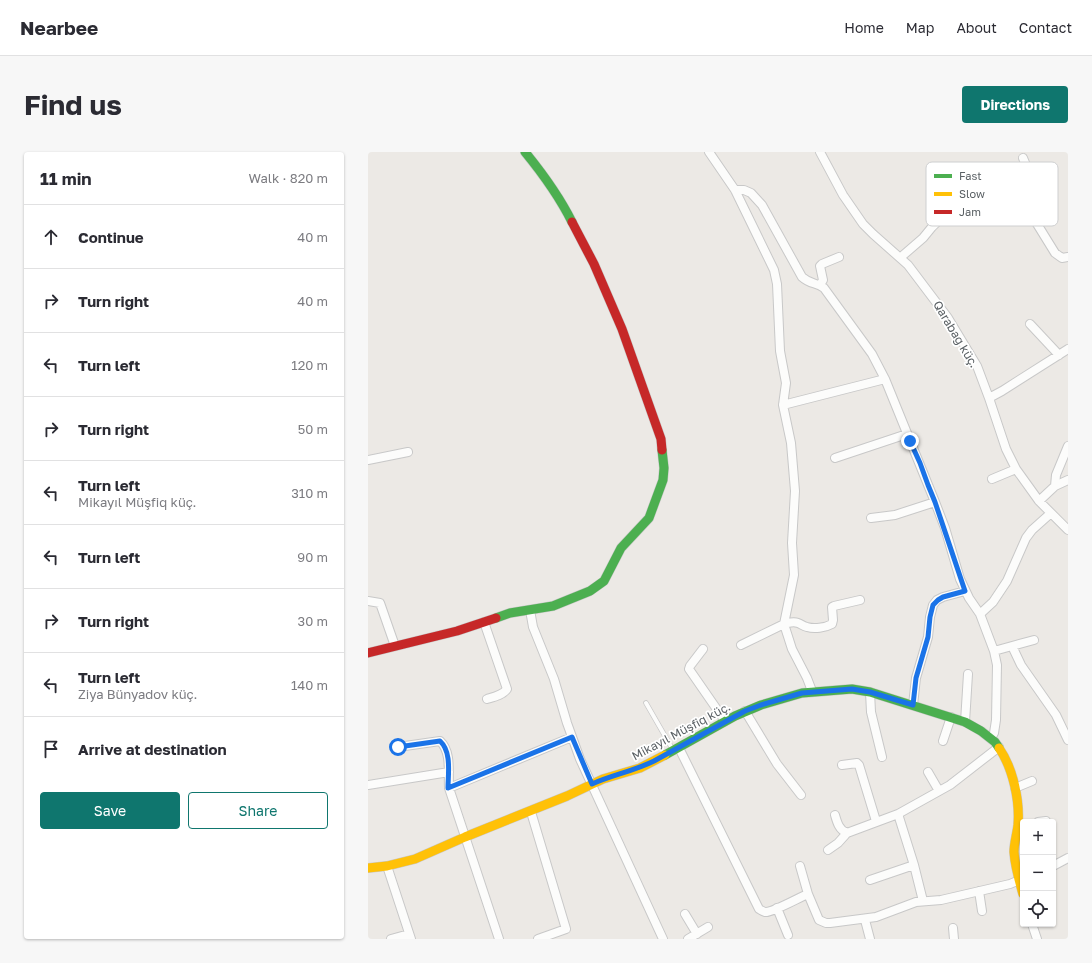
<!DOCTYPE html>
<html lang="en">
<head>
<meta charset="utf-8">
<style>
	:root { --surface:#fff; --page:#f7f7f7; --text:#2b2b33; --muted:#7c7c81; --line:#e1e1e2; --accent:#0f766e }
	body { margin:0; font-family:"Golos Text",sans-serif; background:var(--page); color:var(--text) }
	.controls { position:absolute; right:12px; bottom:12px; display:grid; overflow:hidden; border-radius:4px; box-shadow:0 1px 3px #0004 }
	.controls button { width:36px; height:36px; display:grid; place-items:center; padding:0; border:0; border-bottom:1px solid var(--line); background:var(--surface); color:var(--text); font:20px sans-serif }
	.stop { position:absolute; width:12px; height:12px; margin:-9px; border:3px solid #1a73e8; border-radius:50%; background:#fff }
	.stop.end { background:#1a73e8; border-color:#fff; box-shadow:0 1px 4px #0008 }
	.list { margin:0; padding:0; list-style:none }
	h2 { display:flex; justify-content:space-between; align-items:center; height:52px; margin:0; padding:0 16px; font-size:17px }
	h2 small { font-size:13px; font-weight:400; color:var(--muted) }
	.list li { display:grid; grid-template-columns:26px 1fr auto; gap:12px; align-items:center; box-sizing:border-box; height:64px; padding:0 16px; border-top:1px solid var(--line) }
	.list b { display:block; font-size:15px; white-space:nowrap }
	.list p { margin:0; font-size:13px; white-space:nowrap; color:var(--muted) }
	.list em { font-size:13px; font-style:normal; color:var(--muted) }
	.actions { display:flex; gap:8px; padding:12px 16px }
	.actions a { flex:1; padding:9px 0; border:1px solid var(--accent); border-radius:4px; text-align:center; font-size:14px; color:var(--accent) }
	.actions .main { background:var(--accent); color:#fff }
	.icon { flex:none; width:22px; height:22px; fill:none; stroke:currentColor; stroke-width:2; stroke-linecap:round; stroke-linejoin:round }
	.map { position:relative; flex:none; width:700px; height:787px; overflow:hidden; border-radius:4px }
	header { display:flex; align-items:center; gap:24px; box-sizing:border-box; height:56px; padding:0 20px; background:var(--surface); border-bottom:1px solid var(--line) }
	header strong { font-size:19px }
	nav { display:flex; gap:22px; margin-inline-start:auto; font-size:14px }
	.intro { display:flex; align-items:center; justify-content:space-between; box-sizing:border-box; height:96px; padding:0 24px }
	h1 { margin:0; font-size:28px }
	.button { padding:10px 18px; border-radius:4px; background:var(--accent); color:#fff; font-size:14px; font-weight:700 }
	main { display:flex; gap:24px; padding:0 24px }
	aside { flex:1; background:var(--surface); border-radius:4px; box-shadow:0 1px 3px #0004 }
	.map>svg:first-child { display:block }
</style>
</head>
<body>
<header>
<strong>Nearbee</strong>
<nav><a>Home</a><a>Map</a><a>About</a><a>Contact</a></nav>
</header>
<div class="intro"><h1>Find us</h1><a class="button">Directions</a></div>
<main>
<aside>
<h2>11 min<small>Walk · 820 m</small></h2>
<ul class="list">
<li><svg class="icon" aria-label="ahead" viewBox="0 0 24 24"><path d="M12 20V5M6 11l6-6 6 6"/></svg><div><b>Continue</b></div><em>40 m</em></li>
<li><svg class="icon" aria-label="right" viewBox="0 0 24 24"><path d="M7 20v-9h11M14 6l5 5-5 5"/></svg><div><b>Turn right</b></div><em>40 m</em></li>
<li><svg class="icon" aria-label="left" viewBox="0 0 24 24"><path d="M17 20v-9H6M10 6l-5 5 5 5"/></svg><div><b>Turn left</b></div><em>120 m</em></li>
<li><svg class="icon" aria-label="right" viewBox="0 0 24 24"><path d="M7 20v-9h11M14 6l5 5-5 5"/></svg><div><b>Turn right</b></div><em>50 m</em></li>
<li><svg class="icon" aria-label="left" viewBox="0 0 24 24"><path d="M17 20v-9H6M10 6l-5 5 5 5"/></svg><div><b>Turn left</b><p>Mikayıl Müşfiq küç.</p></div><em>310 m</em></li>
<li><svg class="icon" aria-label="left" viewBox="0 0 24 24"><path d="M17 20v-9H6M10 6l-5 5 5 5"/></svg><div><b>Turn left</b></div><em>90 m</em></li>
<li><svg class="icon" aria-label="right" viewBox="0 0 24 24"><path d="M7 20v-9h11M14 6l5 5-5 5"/></svg><div><b>Turn right</b></div><em>30 m</em></li>
<li><svg class="icon" aria-label="left" viewBox="0 0 24 24"><path d="M17 20v-9H6M10 6l-5 5 5 5"/></svg><div><b>Turn left</b><p>Ziya Bünyadov küç.</p></div><em>140 m</em></li>
<li><svg class="icon" aria-label="arrive" viewBox="0 0 24 24"><path d="M6 21V4h12l-3 4 3 4H6"/></svg><div><b>Arrive at destination</b></div></li>
</ul>
<div class="actions"><a class="main">Save</a><a>Share</a></div>
</aside>
<div class="map">
<svg width="700" height="787" viewBox="0 0 700 787">
	<rect width="100%" height="100%" fill="#ece9e5"/>
	<g fill="none" stroke-linecap="round" stroke-linejoin="round">
		<g stroke="#c8c8c8" stroke-width="5.5">
			<path id="lane" d="M278 551 305 598"/>
		</g>
		<g stroke="#c8c8c8" stroke-width="10">
			<path id="street" d="M341 0 367 38 406 118 409 132 412 199 418 231 415 253 423 291 427 339 424 391 426 423 416 472 424 497 439 526 444 539
				M452 0 475 43 495 72 505 82 540 113 580 166 609 214 621 246 638 297 648 317 671 349 700 378
				M655 6C660 17 664 27 664 39 665 48 664 58 666 67L687 101 694 106 700 105
				M367 38H376L383 41 394 53 434 125C443 133 448 130 456 136L504 202 517 227 567 350 577 376 592 427 601 446 612 462 626 499 629 513 628 568 626 581 623 586
				M533 105 555 86 564 75 592 48 614 29 617 28 620 29 632 47H635C640 44 652 31 656 39 659 43 659 48 662 51L665 52
				M452 133 455 128 452 114 454 112 471 105
				M662 172 691 203
				M621 246 634 239 700 197
				M415 253 517 227
				M467 306 539 282
				M0 308 40 300
				M624 327 648 317
				M687 334 688 323 700 294
				M671 349 687 334 700 328
				M503 366 527 363 567 350
				M0 449 12 451 27 494
				M162 458 165 475 186 527 199 571 212 607 295 787
				M612 462 625 450 639 429 658 386 664 378 683 361
				M116 470 139 537C135 543 126 545 119 547
				M373 493 416 472C421 471 425 469 430 471 433 472 435 474 439 475 446 477 457 476 464 472L465 468 464 455 466 454 492 448
				M644 494 666 488
				M335 497 322 514 321 517 357 569
				M626 499 644 494 653 513 688 563 700 588
				M502 540 503 560 514 605
				M545 553 548 526 560 485 562 465 565 453 569 448 575 445 597 439
				M377 559 409 612 433 643
				M597 570 600 522
				M575 589 583 565
				M30 595 72 589C84 600 80 622 81 636L131 787
				M311 596 391 757C393 758 394 759 397 760 404 761 432 745 440 742L451 768 458 771H462L508 765 548 750 573 748 642 732 654 727
				M474 613 489 611 491 613 508 669
				M560 620 571 639
				M0 633 81 620
				M81 636 204 585
				M647 636 664 629
				M163 660 198 777 170 787
				M530 662 546 713 555 749
				M467 663C469 670 471 678 479 681
				M670 670 678 669
				M460 698 470 691 479 681 530 662 582 633 631 595
				M19 714 43 787
				M432 714 440 742
				M685 714 700 706
				M502 728 546 713
				M611 739 614 759
				M409 756 420 783
				M317 762 329 782
				M497 768 502 787
				M664 772 669 787
				M585 776 586 787
				M23 787 41 782
				M320 787 340 775"/>
		</g>
		<g stroke="#c8c8c8" stroke-width="10">
			<path id="fast" d="M157 0C175 22 191 44 204 70
				M128 466 142 461 185 454 222 439 236 429 253 396 281 366 295 328 296 316 294 298
				M297 603 367 564 393 553 434 541 484 537 502 540 597 570 613 579 627 590 631 596"/>
		</g>
		<g stroke="#c8c8c8" stroke-width="10">
			<path id="slow" d="M631 596C645 616 652 649 650 673 649 682 646 691 646 700 647 715 651 728 655 742
				M0 716 19 714 47 707 97 685 199 644 235 627 272 616 297 603"/>
		</g>
		<g stroke="#c8c8c8" stroke-width="10">
			<path id="jam" d="M204 70 226 112 254 177 293 287 294 298
				M0 501 89 479 128 466"/>
		</g>
		<use href="#lane" stroke="#fcfcfb" stroke-width="4"/>
		<use href="#street" stroke="#fcfcfb" stroke-width="8"/>
		<use href="#fast" stroke="#4caf50" stroke-width="9"/>
		<use href="#slow" stroke="#ffc107" stroke-width="9"/>
		<use href="#jam" stroke="#c62828" stroke-width="9"/>
	</g>
	<g fill="none" stroke-linecap="round" stroke-linejoin="round">
		<path stroke="#1a73e8" stroke-width="5" d="M30 595 72 589C84 600 80 622 80 636L204 585 224 632C244 623 266 619 286 609L377 559 393 553 434 541 484 537 502 540 545 553 548 526 560 485 562 465 565 453 570 448 575 445 597 439 567 350 560 333 552 311 542 289"/>
	</g>
	<g text-anchor="middle" dominant-baseline="central" stroke-width="3.5" stroke-linejoin="round" paint-order="stroke">
		<g font-size="12" fill="#5a6064" stroke="#fff">
			<text transform="translate(588 182) rotate(59)">Qarabağ küç.</text>
			<text transform="translate(313 579) rotate(-28)">Mikayıl Müşfiq küç.</text>
		</g>
	</g>
	<rect x="558" y="10" width="132" height="64" rx="6" fill="#fff" stroke="#cecfd0" stroke-width="1"/>
	<rect x="566" y="22" width="18" height="4" fill="#4caf50"/>
	<rect x="566" y="40" width="18" height="4" fill="#ffc107"/>
	<rect x="566" y="58" width="18" height="4" fill="#c62828"/>
	<g font-size="11" fill="#5a6064">
		<text x="591" y="28">Fast</text>
		<text x="591" y="46">Slow</text>
		<text x="591" y="64">Jam</text>
	</g>
</svg>
<div class="controls">
<button>+</button>
<button>−</button>
<button><svg class="icon" aria-label="locate" viewBox="0 0 24 24"><circle cx="12" cy="12" r="6"/><path d="M12 2v4M12 18v4M2 12h4M18 12h4"/></svg></button>
</div>
<div class="stop" style="left:30px;top:595px"></div>
<div class="stop end" style="left:542px;top:289px"></div>
</div>
</main>
</body>
</html>
